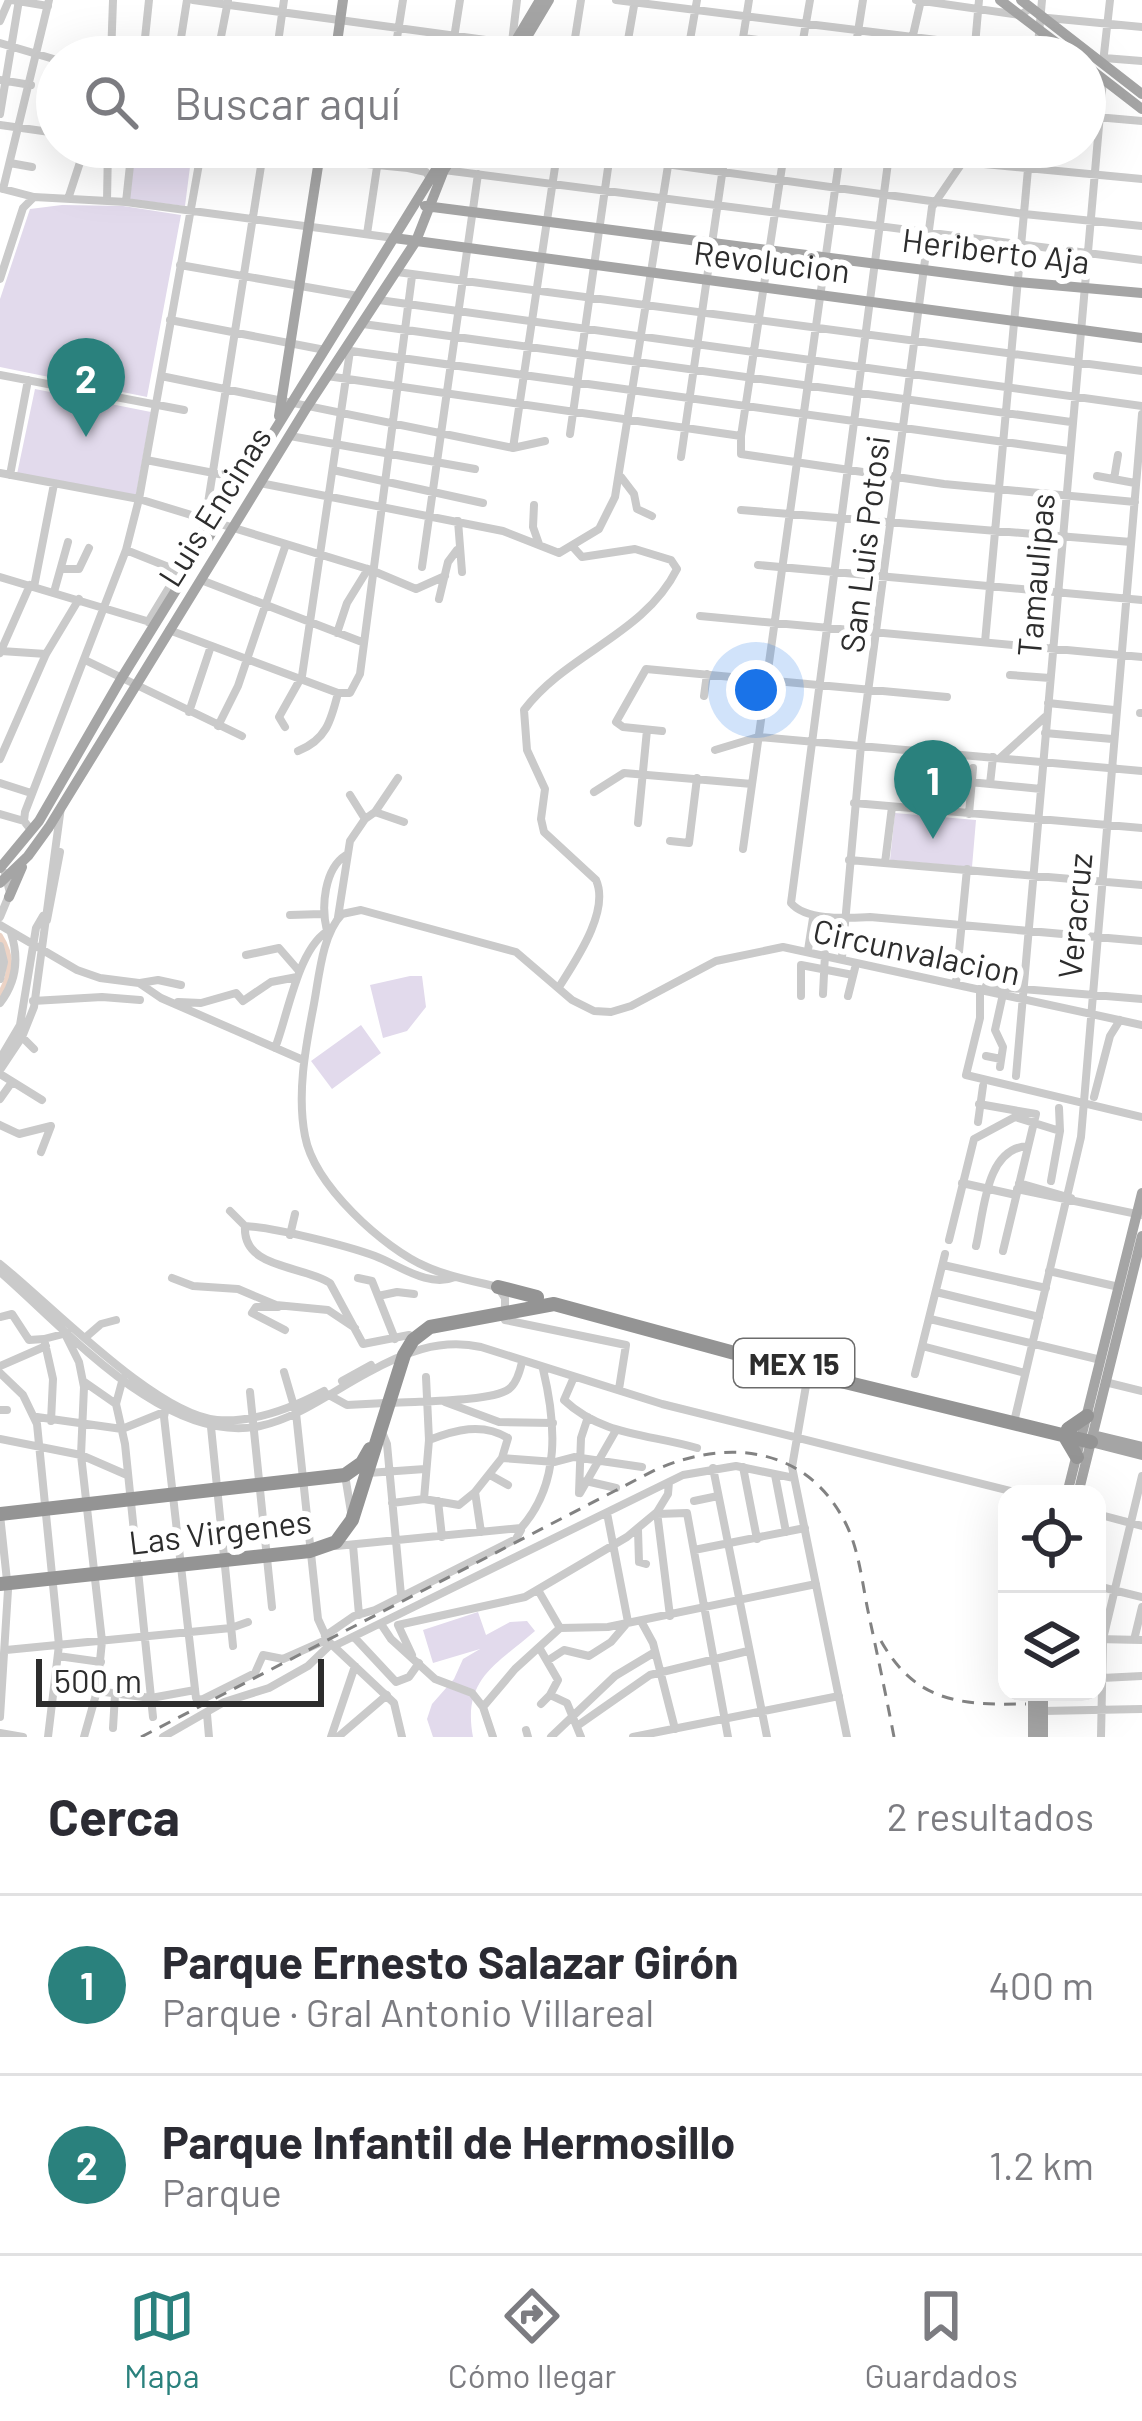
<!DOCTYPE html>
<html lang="es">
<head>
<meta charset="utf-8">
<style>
	:root { --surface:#fff; --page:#f7f7f7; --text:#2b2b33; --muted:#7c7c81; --line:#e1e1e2; --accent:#2a817d }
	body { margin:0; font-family:Barlow,sans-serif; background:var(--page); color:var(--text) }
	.controls { position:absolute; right:36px; bottom:36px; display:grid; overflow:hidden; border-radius:24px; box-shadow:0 12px 48px #0002 }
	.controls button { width:108px; height:108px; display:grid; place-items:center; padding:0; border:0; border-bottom:3px solid var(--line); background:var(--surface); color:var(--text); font:60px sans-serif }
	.scale { position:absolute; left:36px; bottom:30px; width:288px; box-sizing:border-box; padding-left:12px; border:6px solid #2d2d2d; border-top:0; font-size:33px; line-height:42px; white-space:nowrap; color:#2d2d2d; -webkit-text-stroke:9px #fff; paint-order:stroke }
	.you { position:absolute; left:756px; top:690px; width:42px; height:42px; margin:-30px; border:9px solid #fff; border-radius:50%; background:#1a73e8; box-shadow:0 0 0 18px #1a73e833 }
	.badge { display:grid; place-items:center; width:78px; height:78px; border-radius:50%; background:var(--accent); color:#fff; font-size:39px; font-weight:700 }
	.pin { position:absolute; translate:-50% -99px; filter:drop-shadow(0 3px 6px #0008) }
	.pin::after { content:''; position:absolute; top:63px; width:42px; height:36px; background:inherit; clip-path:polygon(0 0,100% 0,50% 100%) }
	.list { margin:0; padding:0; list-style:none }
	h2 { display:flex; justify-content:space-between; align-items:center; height:156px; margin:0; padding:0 48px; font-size:51px }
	h2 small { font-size:39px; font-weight:400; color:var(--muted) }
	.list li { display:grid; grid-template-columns:78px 1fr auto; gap:36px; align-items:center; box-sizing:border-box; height:180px; padding:0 48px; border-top:3px solid var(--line) }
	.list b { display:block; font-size:45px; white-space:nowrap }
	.list p { margin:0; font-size:39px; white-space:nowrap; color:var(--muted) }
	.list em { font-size:39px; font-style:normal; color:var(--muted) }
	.icon { flex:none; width:66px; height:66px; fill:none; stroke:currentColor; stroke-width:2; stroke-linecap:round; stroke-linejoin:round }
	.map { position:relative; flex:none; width:1142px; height:1737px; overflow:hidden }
	.search { position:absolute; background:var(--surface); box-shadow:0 12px 48px #0002; left:36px; right:36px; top:36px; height:132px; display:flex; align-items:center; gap:30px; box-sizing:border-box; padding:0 42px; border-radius:66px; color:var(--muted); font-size:45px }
	.sheet { height:516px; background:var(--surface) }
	nav { display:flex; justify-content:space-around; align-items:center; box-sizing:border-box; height:168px; border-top:3px solid var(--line); background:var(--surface); font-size:33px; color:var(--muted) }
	nav a { display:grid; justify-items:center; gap:6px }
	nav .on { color:var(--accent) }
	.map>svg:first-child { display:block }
</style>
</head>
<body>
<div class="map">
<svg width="1142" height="1737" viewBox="0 0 1142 1737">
	<rect width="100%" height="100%" fill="#fff"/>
	<path fill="#e2daec" d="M135 147 196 153 191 159 185 206 128 199Z
		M62 205 123 206 181 215 147 397 0 367V299L30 209Z
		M35 389 151 412 136 495 17 474Z
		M895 813 976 820 972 867 890 860Z
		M410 976H422L426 1007 407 1031 383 1038 370 985Z
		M361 1025 381 1053 332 1089 311 1061Z
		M478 1612 486 1635 510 1622 527 1621 535 1631C496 1665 462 1679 473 1737H433L427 1719 432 1704 454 1679 463 1659 480 1649 433 1663 423 1630Z"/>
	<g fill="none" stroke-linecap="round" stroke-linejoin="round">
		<path stroke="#ecd3c5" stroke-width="6" d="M0 936C12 955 12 975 0 994"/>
		<path stroke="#cacaca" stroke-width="8" d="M12 0 48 6
			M193 0 610 57
			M616 0 1073 57
			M916 0 1020 15 1031 8
			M1048 18 1142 27
			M0 21 9 0
			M743 38 802 46
			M512 42 517 0
			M0 43 57 60
			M1037 56 1042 0
			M111 57 113 0
			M143 57 149 0
			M178 57 187 0
			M217 57 228 1
			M276 57 284 0
			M394 57 403 0
			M451 57 460 0
			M572 57 581 0
			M625 57 635 0
			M687 57 697 0
			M740 57 749 0
			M800 57 810 0
			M854 57 863 0
			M908 57 921 0
			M974 57 979 0
			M1104 58 1142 61
			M1103 63 1110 0
			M0 80 31 85
			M0 114 19 0
			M1085 116 1142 121
			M0 125 57 133
			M191 147 408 168 426 172 430 178
			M785 147 741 436V454L944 484 1135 502
			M804 147 1142 179
			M558 149 1024 214 1142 226
			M889 155 791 903C806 921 847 918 870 917L1142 941
			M10 163 32 167
			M436 169 437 147
			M444 170 1142 260
			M0 188 34 197 126 202 394 238
			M3 189 49 0
			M68 199 85 147
			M107 201 108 147
			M126 202 132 147
			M367 234 380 147
			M180 265 358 296
			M397 272 1142 371
			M0 279 23 208 33 198
			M379 300 1142 406
			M170 320 325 350
			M363 324 1071 422
			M344 350 1069 451
			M0 375 184 410
			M161 376 513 448 545 441
			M327 376 741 436
			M570 434 611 147
			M290 436 475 469
			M513 448 558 147
			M681 457 726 147
			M146 460 245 479
			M333 470 483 503
			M0 473 139 499 371 570 416 589 445 576
			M10 475 28 380
			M1097 476 1135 483
			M621 477 634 494 637 509 652 516
			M1114 479 1118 455
			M260 483 503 531 559 553 599 529 615 497 671 147
			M534 505 533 527 539 544
			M741 510 1131 542
			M458 521 462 572
			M126 550 181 572
			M758 565 1142 600
			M422 567 478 174
			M61 569H79L89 548
			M0 577 150 622
			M201 580 362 642
			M34 587 54 484
			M54 592 68 542
			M439 599 448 562 457 550
			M700 616 1142 657
			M148 622 196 543 205 522 264 147
			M169 630 338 693
			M337 633 347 603 368 569
			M985 642 1030 147
			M1 651 46 654
			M0 653 30 585
			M85 660 242 736
			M1010 675 1050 678
			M338 693H350L360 674 412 276
			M704 696 707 674
			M1048 703 1114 710
			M189 712 211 646
			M1140 713H1142
			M218 726 238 686 286 544
			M285 727 279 717 302 676 350 351
			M662 731 623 727 616 722 646 669 947 697
			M1045 733 1112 739
			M715 750 758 737 1142 771
			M298 751C326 740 331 721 338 693
			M1000 758 1045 717
			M0 759 46 654 79 599
			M949 780 1041 789
			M0 783 31 793
			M990 784 993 757
			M594 792 624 773 752 784
			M854 803 1142 828
			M375 812 404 822
			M0 814 24 821
			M969 814 973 768
			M365 819 375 812 398 778
			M638 823 647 730
			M31 830 24 821 25 812 126 550 139 499 202 147
			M670 841 689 843 697 778
			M743 849 841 147
			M849 860 1142 885
			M885 863 892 807
			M290 915 322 914
			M0 917 10 893 5 873
			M338 917 350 841 365 819 350 795
			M47 920 60 852
			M0 925 77 970 100 978 139 983 161 998 303 1060
			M327 931C321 907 324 869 346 855
			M0 946 4 962 0 979
			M808 950 813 918
			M246 955 279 948 299 971
			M842 957 861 745 932 207 962 163 964 147
			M958 966 1025 972
			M140 983 158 980 181 985
			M956 983 967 869
			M986 986 1142 999
			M559 987C576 960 610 911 596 880L544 832 541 819 545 789 527 750 524 710C567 653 644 635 677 569L671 560 635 549 582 557 573 547
			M980 989V1018L966 1075 1142 1117
			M823 994 825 954
			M801 996V965L853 975
			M848 996 855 968
			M33 1001 102 997 140 1000
			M178 1002 201 1003 236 993 243 1001 271 982 297 977
			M0 1003C17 981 19 958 11 933
			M22 1037 34 1049
			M275 1048C288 1016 298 945 331 929
			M986 1056 1001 1059
			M0 1059 20 1025 36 928 43 916
			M1000 1067 1003 1047 995 1030 1003 994
			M0 1070 22 1037 34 1007 61 807
			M0 1074 42 1100
			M1016 1076 1103 80
			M1094 1097 1110 1036 1120 1020
			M0 1099 12 1082
			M979 1104 1036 1114 1003 1251
			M978 1122 983 1086
			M0 1125 19 1134 51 1126 41 1152
			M1051 1181 1060 1131 1059 1108
			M962 1183 1016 1195
			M1019 1183 1071 1198
			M1017 1189 1142 1215
			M230 1211 245 1226
			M290 1235 295 1214
			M949 1240 974 1139 1015 1117 1060 1131
			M976 1246C984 1213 985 1148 1028 1146
			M0 1264C50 1304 156 1415 217 1420 254 1423 292 1408 324 1391
			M943 1265 1046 1288
			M1049 1271 1119 1287
			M0 1272C66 1329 166 1446 260 1426 298 1418 333 1391 367 1373 403 1353 439 1338 481 1347L662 1404 1023 1494
			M172 1278 193 1286 238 1289 276 1305 328 1310 355 1328
			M358 1278 372 1281 395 1339
			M936 1292 1039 1317
			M378 1296 397 1292 414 1294
			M278 1307H256L252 1313 285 1330
			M0 1317 12 1314 29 1340 44 1339
			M930 1319 1101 1360
			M65 1334 79 1362 84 1387 81 1455 102 1641 97 1691 84 1737
			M409 1335 363 1344 330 1283C302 1265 242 1269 245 1226 276 1228 345 1245 375 1256 399 1265 428 1288 455 1277
			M86 1337 101 1324 116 1320
			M922 1346 1025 1373
			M0 1366 46 1346
			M284 1372 296 1413 318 1619 328 1641 394 1703 402 1737
			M0 1373 23 1395 37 1424 59 1645 48 1737
			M808 1374 792 1467 847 1737
			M915 1374 945 1254
			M574 1377 564 1400C602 1436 650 1434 697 1448
			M123 1378 116 1404 125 1444 153 1717
			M83 1381 116 1404
			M342 1381 371 1365
			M1105 1382 1142 1391
			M619 1389 626 1345 505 1320V1298L498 1287C474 1281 449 1277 427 1267 383 1248 314 1185 305 1136 297 1095 305 1050 313 1009 319 980 321 936 342 914L361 910 516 952 572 1000 594 1011 611 1012 631 1006 716 961 783 947 1142 1025
			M250 1392 272 1607
			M327 1394 347 1405 385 1403
			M445 1402 499 1422 553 1423
			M391 1403C416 1401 491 1402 509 1389 517 1383 520 1371 522 1362
			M166 1407 164 1417 196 1698 201 1700 255 1673 263 1655 283 1659 326 1640
			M0 1410H7
			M37 1417 122 1429 164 1412
			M51 1421 53 1379 44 1339 67 1333
			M1014 1422 1081 1137 1142 414
			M211 1427 233 1646
			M382 1432 387 1444 401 1595
			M0 1439 81 1455 127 1475
			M429 1440C455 1430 482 1422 508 1438L502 1458 475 1492 481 1532
			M502 1458 555 1462 574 1457 642 1467
			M743 1467 757 1539
			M713 1468 767 1737
			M368 1473 425 1469
			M345 1475 351 1512
			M490 1475 508 1485
			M775 1475 786 1532
			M586 1481 616 1488
			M669 1482 668 1494 657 1512 670 1616
			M579 1493 581 1438 588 1417
			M580 1493 615 1432
			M424 1499 429 1440 426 1377
			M438 1501 442 1537
			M694 1501 718 1496
			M392 1503 424 1499 459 1505 475 1492
			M657 1514 687 1513 728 1737
			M1097 1514 1142 1526
			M638 1530 639 1562 646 1564
			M353 1545 359 1615
			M336 1546 521 1528C561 1483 556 1423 543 1369
			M694 1550 805 1528
			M1097 1586 1142 1597
			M538 1590 560 1628
			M641 1621 653 1643 675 1729
			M381 1624 391 1639 435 1679 472 1693 483 1707 493 1737
			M398 1625 525 1597 627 1537 657 1512
			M398 1625 412 1655
			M325 1636 354 1616 375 1610 516 1539 521 1530
			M354 1637 396 1682 409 1677 419 1663
			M1097 1639 1142 1640
			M1134 1640 1142 1607
			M334 1646 683 1475 736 1466 794 1478
			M540 1649 558 1680 550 1695 567 1703 581 1737
			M6 1650 231 1628 248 1622
			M58 1656 101 1662
			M547 1661 564 1650 589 1656 611 1642 628 1622 607 1513
			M1102 1678 1142 1676
			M97 1691 151 1698 195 1690
			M541 1704 550 1695
			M483 1707 515 1669 560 1628 608 1627 816 1584
			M1043 1711 1142 1709
			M207 1714 209 1737
			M0 1717 8 1590 0 1515
			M577 1726 650 1675 748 1651
			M113 1728 115 1695
			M526 1730 528 1737
			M0 1733 23 1737
			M163 1737 224 1702 269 1688 308 1666 331 1644
			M331 1737 355 1666
			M338 1737 387 1695
			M551 1737 615 1676 655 1652
			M633 1737 839 1696
			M1101 1737 1103 1639 1142 1476"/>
		<path stroke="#a5a5a5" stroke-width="10" d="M1000 0 1075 57
			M1021 0 1142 94
			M335 57 343 0
			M506 57 540 0
			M515 57 549 0
			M1085 65 1142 109
			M425 206 1018 282 1142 293
			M394 238 1142 338
			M279 416 321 147
			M0 868 39 821 121 679 450 147
			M0 883 28 856 49 827 307 407 416 241 444 170 459 147
			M9 897 22 867
			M1093 1435 1142 1447
			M1091 1442 1142 1455
			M1067 1494 1142 1193
			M1078 1494 1142 1236
			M1033 1692V1737
			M1043 1737V1692"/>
		<path stroke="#949494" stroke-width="14" d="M498 1287 537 1297
			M1068 1429 1087 1416
			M1064 1435 1077 1457
			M0 1514 345 1475 362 1463 370 1449
			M0 1584 310 1551 336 1542 352 1520 404 1355 413 1340 430 1327 554 1304 808 1373 1091 1442"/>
		<path stroke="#828282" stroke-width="3" stroke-dasharray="12 9" stroke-linecap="butt" d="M881 1641C916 1703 961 1705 1026 1704
			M141 1737 655 1470C727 1438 806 1446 845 1522 859 1549 862 1582 868 1611 877 1653 886 1695 894 1737"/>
	</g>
	<g text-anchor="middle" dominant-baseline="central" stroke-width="12" stroke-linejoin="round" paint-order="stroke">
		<rect fill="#fff" stroke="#6c6c6c" stroke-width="3" x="734" y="1339" width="120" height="48" rx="9"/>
		<g font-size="30" font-weight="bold" fill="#2d2d2d">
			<text x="794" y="1363">MEX 15</text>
		</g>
		<g font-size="33" fill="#2d2d2d" stroke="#fff">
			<text transform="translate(996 250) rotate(7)">Heriberto Aja</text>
			<text transform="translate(772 261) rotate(7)">Revolucion</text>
			<text transform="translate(214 506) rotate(-58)">Luis Encinas</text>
			<text transform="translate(864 544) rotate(-83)">San Luis Potosi</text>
			<text transform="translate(1035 575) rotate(-85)">Tamaulipas</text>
			<text transform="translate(1074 916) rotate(-85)">Veracruz</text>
			<text transform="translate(917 951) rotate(12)">Circunvalacion</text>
			<text transform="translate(220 1531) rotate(-7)">Las Virgenes</text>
		</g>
	</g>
</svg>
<div class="controls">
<button><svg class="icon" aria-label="locate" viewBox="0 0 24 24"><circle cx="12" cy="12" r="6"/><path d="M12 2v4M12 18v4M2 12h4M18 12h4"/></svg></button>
<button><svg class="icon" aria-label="layers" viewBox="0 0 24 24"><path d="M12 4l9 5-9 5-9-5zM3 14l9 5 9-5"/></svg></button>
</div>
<div class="scale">500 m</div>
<div class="you"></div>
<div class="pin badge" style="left:933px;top:839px">1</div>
<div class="pin badge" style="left:86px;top:437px">2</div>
<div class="search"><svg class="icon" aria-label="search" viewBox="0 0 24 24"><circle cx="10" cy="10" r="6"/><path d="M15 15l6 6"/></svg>Buscar aquí</div>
</div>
<section class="sheet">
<h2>Cerca<small>2 resultados</small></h2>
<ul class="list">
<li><span class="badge">1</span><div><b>Parque Ernesto Salazar Girón</b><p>Parque · Gral Antonio Villareal</p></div><em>400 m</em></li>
<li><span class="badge">2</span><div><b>Parque Infantil de Hermosillo</b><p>Parque</p></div><em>1.2 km</em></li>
</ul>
</section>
<nav>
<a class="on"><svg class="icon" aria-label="map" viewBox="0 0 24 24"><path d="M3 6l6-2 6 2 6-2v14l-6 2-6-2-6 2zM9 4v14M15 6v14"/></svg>Mapa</a>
<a><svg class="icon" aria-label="directions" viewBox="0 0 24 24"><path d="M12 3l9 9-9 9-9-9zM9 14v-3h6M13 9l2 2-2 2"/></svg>Cómo llegar</a>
<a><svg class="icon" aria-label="saved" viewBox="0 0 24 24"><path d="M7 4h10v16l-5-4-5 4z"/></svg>Guardados</a>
</nav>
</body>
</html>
